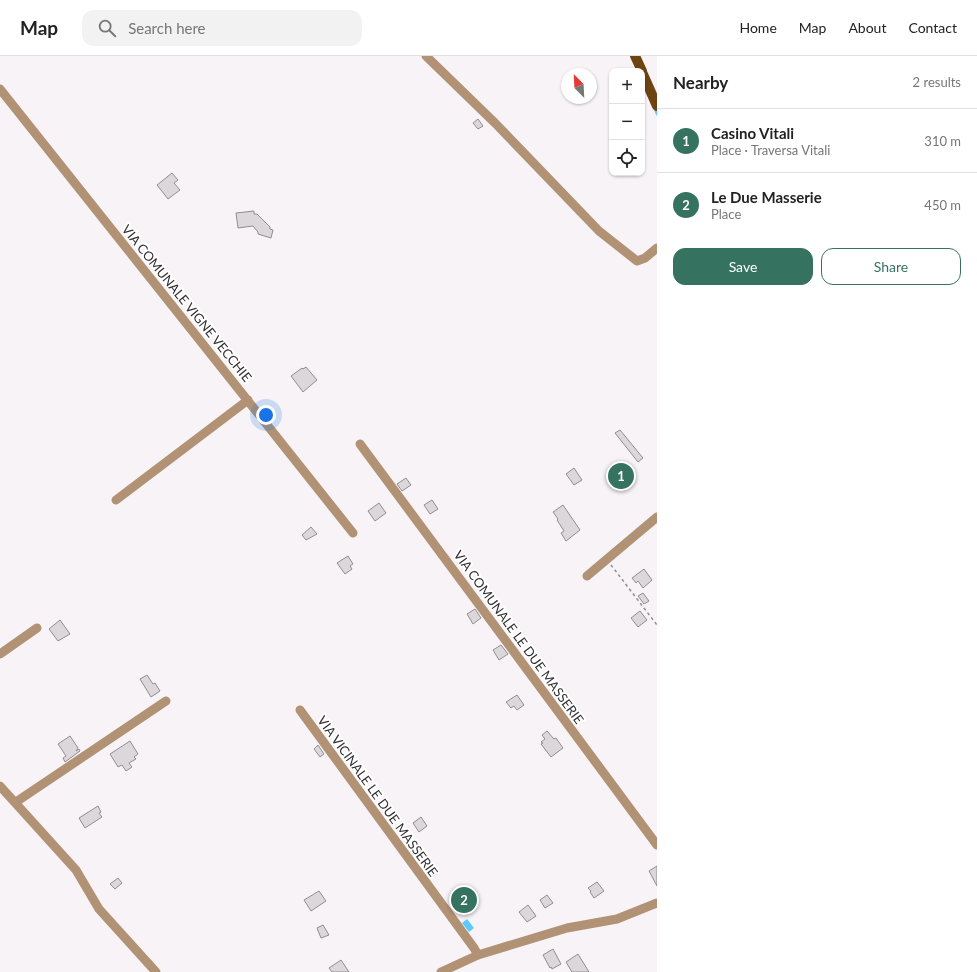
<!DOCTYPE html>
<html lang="en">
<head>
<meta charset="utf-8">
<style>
	:root { --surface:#fff; --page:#f2f2f2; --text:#222; --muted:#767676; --line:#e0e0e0; --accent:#357360 }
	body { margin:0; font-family:Lato,sans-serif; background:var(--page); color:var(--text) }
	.controls { position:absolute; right:12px; top:12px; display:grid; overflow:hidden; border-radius:8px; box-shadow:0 1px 3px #0004 }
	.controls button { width:36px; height:36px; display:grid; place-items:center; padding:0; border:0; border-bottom:1px solid var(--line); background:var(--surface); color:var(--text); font:20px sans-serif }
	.compass { position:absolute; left:561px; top:12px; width:36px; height:36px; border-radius:50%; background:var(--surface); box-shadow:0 1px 3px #0004; rotate:336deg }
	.you { position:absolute; left:266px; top:359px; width:14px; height:14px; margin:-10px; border:3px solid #fff; border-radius:50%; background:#1a73e8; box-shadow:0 0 0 6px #1a73e833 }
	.badge { display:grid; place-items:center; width:26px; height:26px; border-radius:50%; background:var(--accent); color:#fff; font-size:13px; font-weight:700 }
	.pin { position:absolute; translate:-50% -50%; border:2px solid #fff; box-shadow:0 1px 4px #0006 }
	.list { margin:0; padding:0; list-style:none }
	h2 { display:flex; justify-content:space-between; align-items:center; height:52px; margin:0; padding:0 16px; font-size:17px }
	h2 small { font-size:13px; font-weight:400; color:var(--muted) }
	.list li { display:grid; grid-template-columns:26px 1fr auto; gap:12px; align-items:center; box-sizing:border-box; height:64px; padding:0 16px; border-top:1px solid var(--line) }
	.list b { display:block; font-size:15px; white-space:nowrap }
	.list p { margin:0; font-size:13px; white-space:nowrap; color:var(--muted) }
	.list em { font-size:13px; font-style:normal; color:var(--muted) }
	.actions { display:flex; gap:8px; padding:12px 16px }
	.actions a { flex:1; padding:9px 0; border:1px solid var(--accent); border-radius:12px; text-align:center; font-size:14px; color:var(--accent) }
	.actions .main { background:var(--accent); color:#fff }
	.icon { flex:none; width:22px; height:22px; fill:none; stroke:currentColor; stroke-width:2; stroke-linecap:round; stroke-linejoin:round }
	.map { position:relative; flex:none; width:657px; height:916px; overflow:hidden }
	header { display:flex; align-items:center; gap:24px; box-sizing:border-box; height:56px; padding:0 20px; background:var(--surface); border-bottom:1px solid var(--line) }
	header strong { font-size:19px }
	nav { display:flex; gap:22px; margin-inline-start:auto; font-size:14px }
	.search { width:280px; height:36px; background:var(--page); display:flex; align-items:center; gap:10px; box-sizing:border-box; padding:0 14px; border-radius:12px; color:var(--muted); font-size:15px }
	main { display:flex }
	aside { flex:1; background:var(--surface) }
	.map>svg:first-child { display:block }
</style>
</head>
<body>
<header>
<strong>Map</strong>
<div class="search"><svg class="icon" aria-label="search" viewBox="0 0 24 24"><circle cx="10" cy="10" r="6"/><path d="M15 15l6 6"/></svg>Search here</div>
<nav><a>Home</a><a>Map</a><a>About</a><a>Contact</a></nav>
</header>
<main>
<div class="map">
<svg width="657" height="916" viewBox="0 0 657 916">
	<rect width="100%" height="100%" fill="#f8f3f7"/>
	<path fill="#59ccff" d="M467 863 474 872 469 876 462 867Z"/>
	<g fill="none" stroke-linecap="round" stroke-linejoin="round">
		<path stroke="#59ccff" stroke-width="2.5" d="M655 52 657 58"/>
	</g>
	<path fill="#dcd7db" stroke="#918d91" d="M478 63 483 70 478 73 473 67Z
		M172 117 178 124 174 127 180 134 168 143 157 129Z
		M254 155V158H257L270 171V173L273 174 271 182 258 178V176L253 170 238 172 236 157Z
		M306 311 317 324 303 336 291 320 302 312 303 313Z
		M620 374 643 402 638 406 615 377Z
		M620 406 633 422 621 431 608 415Z
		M574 412 582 424 574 429 566 418Z
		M406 422 411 429 402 435 397 428Z
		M432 444 438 453 430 458 424 449Z
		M379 447 386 457 375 465 368 455Z
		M563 449 580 474 566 485 561 477 564 475 557 464 558 463 553 456Z
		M311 471 317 478 306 484 302 479Z
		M348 500 353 508 350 510 352 513 345 518 337 507Z
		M644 513 652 524 643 532 638 525 636 527 632 522Z
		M643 537 649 545 644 548 638 540Z
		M475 553 481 562 473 568 467 558Z
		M640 555 647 564 638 571 631 562Z
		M60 564 70 578 58 585 49 573Z
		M501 589 508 598 499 604 493 594Z
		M147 619 153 628 155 627 160 635 151 641 140 623Z
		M517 639 524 649 517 654 514 650 511 652 506 646Z
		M547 675 554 683 556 682 563 692 551 701 541 688 543 687 541 686 545 683 542 679Z
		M70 680 78 692 76 695 79 693 80 695 65 706 63 702 66 700 58 688Z
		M130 685 138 698 134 701 136 703 129 707 132 711 126 715 122 709 118 711 110 698Z
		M318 689 324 698 320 701 314 693Z
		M98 750 101 756 99 757 102 761 85 772 79 762Z
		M421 761 427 770 419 776 413 767Z
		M434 810 439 816 430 822 426 816Z
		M657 810V830L649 815Z
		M118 822 122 827 115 833 110 828Z
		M597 826 604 835 594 842 590 836 591 835 588 832Z
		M460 830 476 847 469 852 467 851 463 854 453 842 455 840 452 837Z
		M319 835 326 845 311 855 304 844Z
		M547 839 553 847 545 852 540 844Z
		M528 849 536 860 527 866 519 856Z
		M323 869 329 879 321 882 317 872Z
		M553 893 561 908 552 913 551 911 550 912 543 899Z
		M578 898 589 916H572L566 906Z
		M341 904 349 916H332L329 912Z"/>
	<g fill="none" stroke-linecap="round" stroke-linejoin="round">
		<path stroke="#918e90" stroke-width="1.5" stroke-dasharray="3 3" stroke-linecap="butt" d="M611 509 657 569"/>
		<path stroke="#b29274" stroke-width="9" d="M426 0 495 67 599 175 637 205 645 202 657 192
			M0 33 353 477
			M360 388 657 789
			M116 444 248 344
			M587 520 657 461
			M0 598 37 572
			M300 654 474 892 478 899
			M0 730 76 814 99 853 156 916
			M16 746 166 645
			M441 916 478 899 567 872 617 863 657 847"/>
		<path stroke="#6e4312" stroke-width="10" d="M635 0 642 15
			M642 16 657 50"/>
	</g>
	<g text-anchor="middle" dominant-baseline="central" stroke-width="4" stroke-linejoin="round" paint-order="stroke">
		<g font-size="13" fill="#302e2f" stroke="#fff">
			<text transform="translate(187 247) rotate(51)">VIA COMUNALE VIGNE VECCHIE</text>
			<text transform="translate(519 581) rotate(54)">VIA COMUNALE LE DUE MASSERIE</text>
			<text transform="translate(378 740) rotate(54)">VIA VICINALE LE DUE MASSERIE</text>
		</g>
	</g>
</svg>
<div class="controls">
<button>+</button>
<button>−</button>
<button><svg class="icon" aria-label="locate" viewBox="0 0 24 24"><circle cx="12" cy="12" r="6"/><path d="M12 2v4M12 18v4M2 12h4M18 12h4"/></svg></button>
</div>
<svg class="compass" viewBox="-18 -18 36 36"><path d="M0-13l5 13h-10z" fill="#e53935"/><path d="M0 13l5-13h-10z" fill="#767676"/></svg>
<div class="you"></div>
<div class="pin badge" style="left:621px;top:420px">1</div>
<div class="pin badge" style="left:464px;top:844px">2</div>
</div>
<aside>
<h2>Nearby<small>2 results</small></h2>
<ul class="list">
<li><span class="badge">1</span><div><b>Casino Vitali</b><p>Place · Traversa Vitali</p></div><em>310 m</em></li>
<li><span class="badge">2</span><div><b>Le Due Masserie</b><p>Place</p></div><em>450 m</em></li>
</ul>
<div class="actions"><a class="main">Save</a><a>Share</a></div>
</aside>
</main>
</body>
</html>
